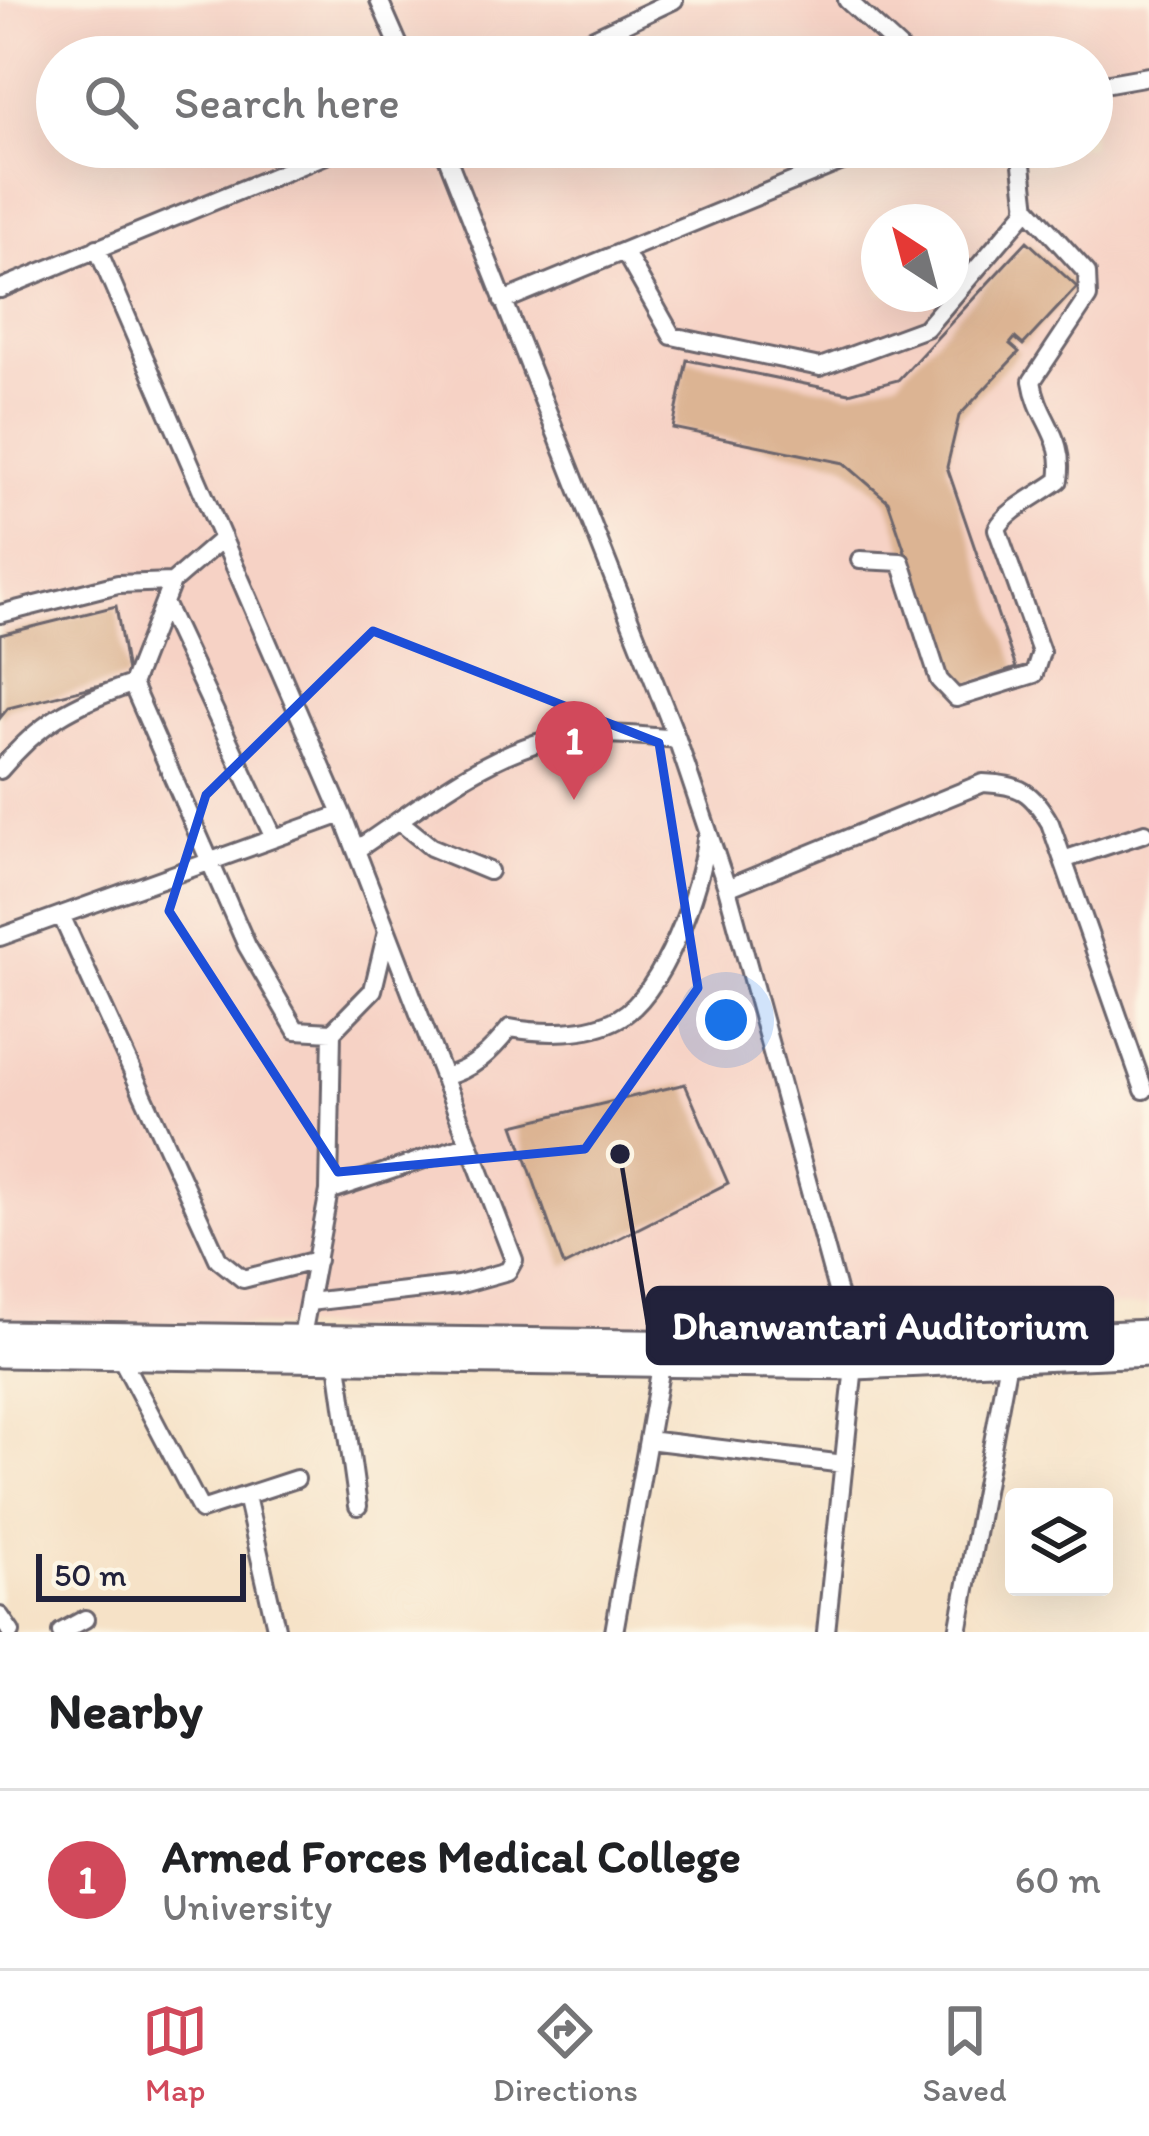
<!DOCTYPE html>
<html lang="en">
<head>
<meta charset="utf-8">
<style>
	:root { --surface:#fff; --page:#f6f6f6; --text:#202124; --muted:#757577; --line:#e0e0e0; --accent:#d1495b }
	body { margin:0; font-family:Itim,sans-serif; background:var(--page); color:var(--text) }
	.controls { position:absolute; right:36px; bottom:36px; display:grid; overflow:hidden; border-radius:12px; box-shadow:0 12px 48px #0002 }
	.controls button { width:108px; height:108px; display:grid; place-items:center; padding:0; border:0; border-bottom:3px solid var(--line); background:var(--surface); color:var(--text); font:60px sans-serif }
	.compass { position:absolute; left:861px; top:204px; width:108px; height:108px; border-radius:50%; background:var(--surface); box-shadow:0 12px 48px #0002; rotate:324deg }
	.scale { position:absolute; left:36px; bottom:30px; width:210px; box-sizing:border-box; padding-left:12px; border:6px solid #22223b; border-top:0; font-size:33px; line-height:42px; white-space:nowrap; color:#22223b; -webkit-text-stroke:9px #fcf5e5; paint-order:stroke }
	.you { position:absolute; left:726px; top:1020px; width:42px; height:42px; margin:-30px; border:9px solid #fff; border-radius:50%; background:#1a73e8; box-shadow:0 0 0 18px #1a73e833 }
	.badge { display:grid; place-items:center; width:78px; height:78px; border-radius:50%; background:var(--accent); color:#fff; font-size:39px; font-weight:700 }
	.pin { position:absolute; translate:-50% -99px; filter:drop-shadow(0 3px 6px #0008) }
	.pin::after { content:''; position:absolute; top:63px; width:42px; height:36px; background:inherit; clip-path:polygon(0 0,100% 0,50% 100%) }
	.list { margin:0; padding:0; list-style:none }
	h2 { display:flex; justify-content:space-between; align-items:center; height:156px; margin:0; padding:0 48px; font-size:51px }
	h2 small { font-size:39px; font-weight:400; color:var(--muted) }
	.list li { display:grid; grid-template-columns:78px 1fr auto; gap:36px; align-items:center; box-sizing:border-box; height:180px; padding:0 48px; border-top:3px solid var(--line) }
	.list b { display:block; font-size:45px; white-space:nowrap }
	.list p { margin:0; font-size:39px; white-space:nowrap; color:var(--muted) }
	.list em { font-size:39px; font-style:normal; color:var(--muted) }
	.icon { flex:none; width:66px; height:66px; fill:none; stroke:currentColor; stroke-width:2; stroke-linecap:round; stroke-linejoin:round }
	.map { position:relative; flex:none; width:1149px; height:1632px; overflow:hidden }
	.search { position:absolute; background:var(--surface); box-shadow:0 12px 48px #0002; left:36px; right:36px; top:36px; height:132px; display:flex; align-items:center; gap:30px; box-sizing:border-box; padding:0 42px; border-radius:66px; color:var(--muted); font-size:45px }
	.sheet { height:336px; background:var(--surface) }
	nav { display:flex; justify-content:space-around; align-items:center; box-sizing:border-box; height:168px; border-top:3px solid var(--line); background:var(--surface); font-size:33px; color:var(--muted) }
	nav a { display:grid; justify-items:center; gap:6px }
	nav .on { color:var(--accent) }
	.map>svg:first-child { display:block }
</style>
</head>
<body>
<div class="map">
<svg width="1149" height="1632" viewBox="0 0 1149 1632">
	<rect width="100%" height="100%" fill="#fcf5e5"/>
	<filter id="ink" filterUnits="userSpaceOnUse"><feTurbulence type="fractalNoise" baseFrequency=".00833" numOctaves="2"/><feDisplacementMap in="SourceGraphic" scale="24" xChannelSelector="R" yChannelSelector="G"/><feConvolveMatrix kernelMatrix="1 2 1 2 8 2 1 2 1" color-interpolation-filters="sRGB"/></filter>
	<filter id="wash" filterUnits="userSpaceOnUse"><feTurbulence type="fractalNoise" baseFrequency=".004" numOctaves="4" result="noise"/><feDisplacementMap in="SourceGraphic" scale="48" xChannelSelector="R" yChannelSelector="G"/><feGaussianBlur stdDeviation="2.7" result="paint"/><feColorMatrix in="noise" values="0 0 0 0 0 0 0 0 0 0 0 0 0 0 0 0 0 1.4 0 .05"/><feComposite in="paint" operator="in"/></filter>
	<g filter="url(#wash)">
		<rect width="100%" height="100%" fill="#f6e2c7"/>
		<path fill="#f6d2c5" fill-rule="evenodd" d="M0 0H1149V1306L845 1313 660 1332 0 1322ZM57 57H1092V147H57ZM879 222H951V294H879Z"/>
		<g id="blocks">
			<path fill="#dcb493" d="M1027 241 1077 287 1023 345 1015 338 1010 344 1019 352 959 416 947 467 1016 668 952 690 888 501 844 463 673 428 687 360 849 393 898 380Z
				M116 606 128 678 8 708 0 718V635Z
				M685 1084 728 1183 564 1266 514 1125Z"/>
		</g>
	</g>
	<g filter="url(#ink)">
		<use href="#blocks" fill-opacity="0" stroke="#6c656c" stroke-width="3"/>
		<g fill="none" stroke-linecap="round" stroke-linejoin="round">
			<g stroke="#6c656c" stroke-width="22">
				<path id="lane" d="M379 0 404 57
					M847 0 909 57
					M554 57 674 0
					M1092 86 1149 76
					M443 147 677 739 727 888 855 1356 826 1632
					M97 248 342 814 514 1260 508 1271 458 1285 309 1302
					M624 251 672 336 820 367 926 328 1027 210 1020 147
					M0 289 345 147
					M503 301 876 147
					M860 560 901 562 939 680 956 698 1034 674 1041 652 997 529C1006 510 1041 494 1059 480 1066 436 1038 421 1032 381L1088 297 1087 273 1026 206
					M172 582 132 684 247 946 296 1030 332 1032 373 990 387 931
					M164 603 274 838
					M0 614 118 584 172 582 223 538
					M0 770C40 722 73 704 132 684
					M399 821 431 847 489 871
					M356 850C415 811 478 758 548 740 590 730 636 735 677 739
					M1063 860 1145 833
					M727 888 983 783C1021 785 1031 791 1050 823L1144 1090
					M61 915 218 1259 243 1279 317 1260
					M0 937 342 814
					M443 1077C474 1069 491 1052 510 1028 542 1034 589 1035 619 1018 663 994 701 887 706 839
					M329 1191 469 1144
					M300 1347 329 1191 332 1032
					M336 1349 358 1506
					M118 1352 201 1510 296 1479
					M648 1440 844 1464
					M246 1496 277 1632
					M0 1616 11 1632
					M61 1632 85 1619
					M614 1632 663 1355
					M958 1632 1010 1350"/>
			</g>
			<g stroke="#6c656c" stroke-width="51">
				<path id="secondary" d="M0 1344 855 1356 1149 1343"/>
			</g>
			<use href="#lane" stroke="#fff" stroke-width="16"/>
			<use href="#secondary" stroke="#fff" stroke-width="45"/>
		</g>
	</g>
	<path fill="none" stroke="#1d4ed8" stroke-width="9" stroke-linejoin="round" d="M373 631 659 743 698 988 585 1149 338 1172 169 911 206 795Z"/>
	<path fill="none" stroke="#22223b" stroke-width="4.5" d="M620 1154L648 1325"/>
	<circle fill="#22223b" stroke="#fcf5e5" stroke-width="4.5" cx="620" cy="1154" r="12"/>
	<rect fill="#22223b" stroke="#22223b" stroke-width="4.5" x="648" y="1288" width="464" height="75" rx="12"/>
	<g font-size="39" text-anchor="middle" font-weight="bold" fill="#fff">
		<text x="880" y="1339">Dhanwantari Auditorium</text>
	</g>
</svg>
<div class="controls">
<button><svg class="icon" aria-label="layers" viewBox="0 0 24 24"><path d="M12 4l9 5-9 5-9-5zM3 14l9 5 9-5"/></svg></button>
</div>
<svg class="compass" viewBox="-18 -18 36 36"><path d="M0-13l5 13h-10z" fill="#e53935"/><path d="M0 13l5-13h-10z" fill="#757577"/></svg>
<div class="scale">50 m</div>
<div class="you"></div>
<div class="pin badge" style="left:574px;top:800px">1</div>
<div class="search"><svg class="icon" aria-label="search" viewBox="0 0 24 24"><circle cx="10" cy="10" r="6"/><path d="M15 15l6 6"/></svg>Search here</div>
</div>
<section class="sheet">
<h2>Nearby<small></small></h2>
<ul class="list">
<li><span class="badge">1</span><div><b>Armed Forces Medical College</b><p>University</p></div><em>60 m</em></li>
</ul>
</section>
<nav>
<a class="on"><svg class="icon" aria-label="map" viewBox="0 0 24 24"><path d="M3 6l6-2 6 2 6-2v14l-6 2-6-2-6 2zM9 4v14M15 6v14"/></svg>Map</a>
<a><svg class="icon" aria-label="directions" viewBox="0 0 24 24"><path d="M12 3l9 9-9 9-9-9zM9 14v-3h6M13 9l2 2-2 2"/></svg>Directions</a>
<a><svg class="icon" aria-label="saved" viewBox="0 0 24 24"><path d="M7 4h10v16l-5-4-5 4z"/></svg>Saved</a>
</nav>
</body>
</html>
